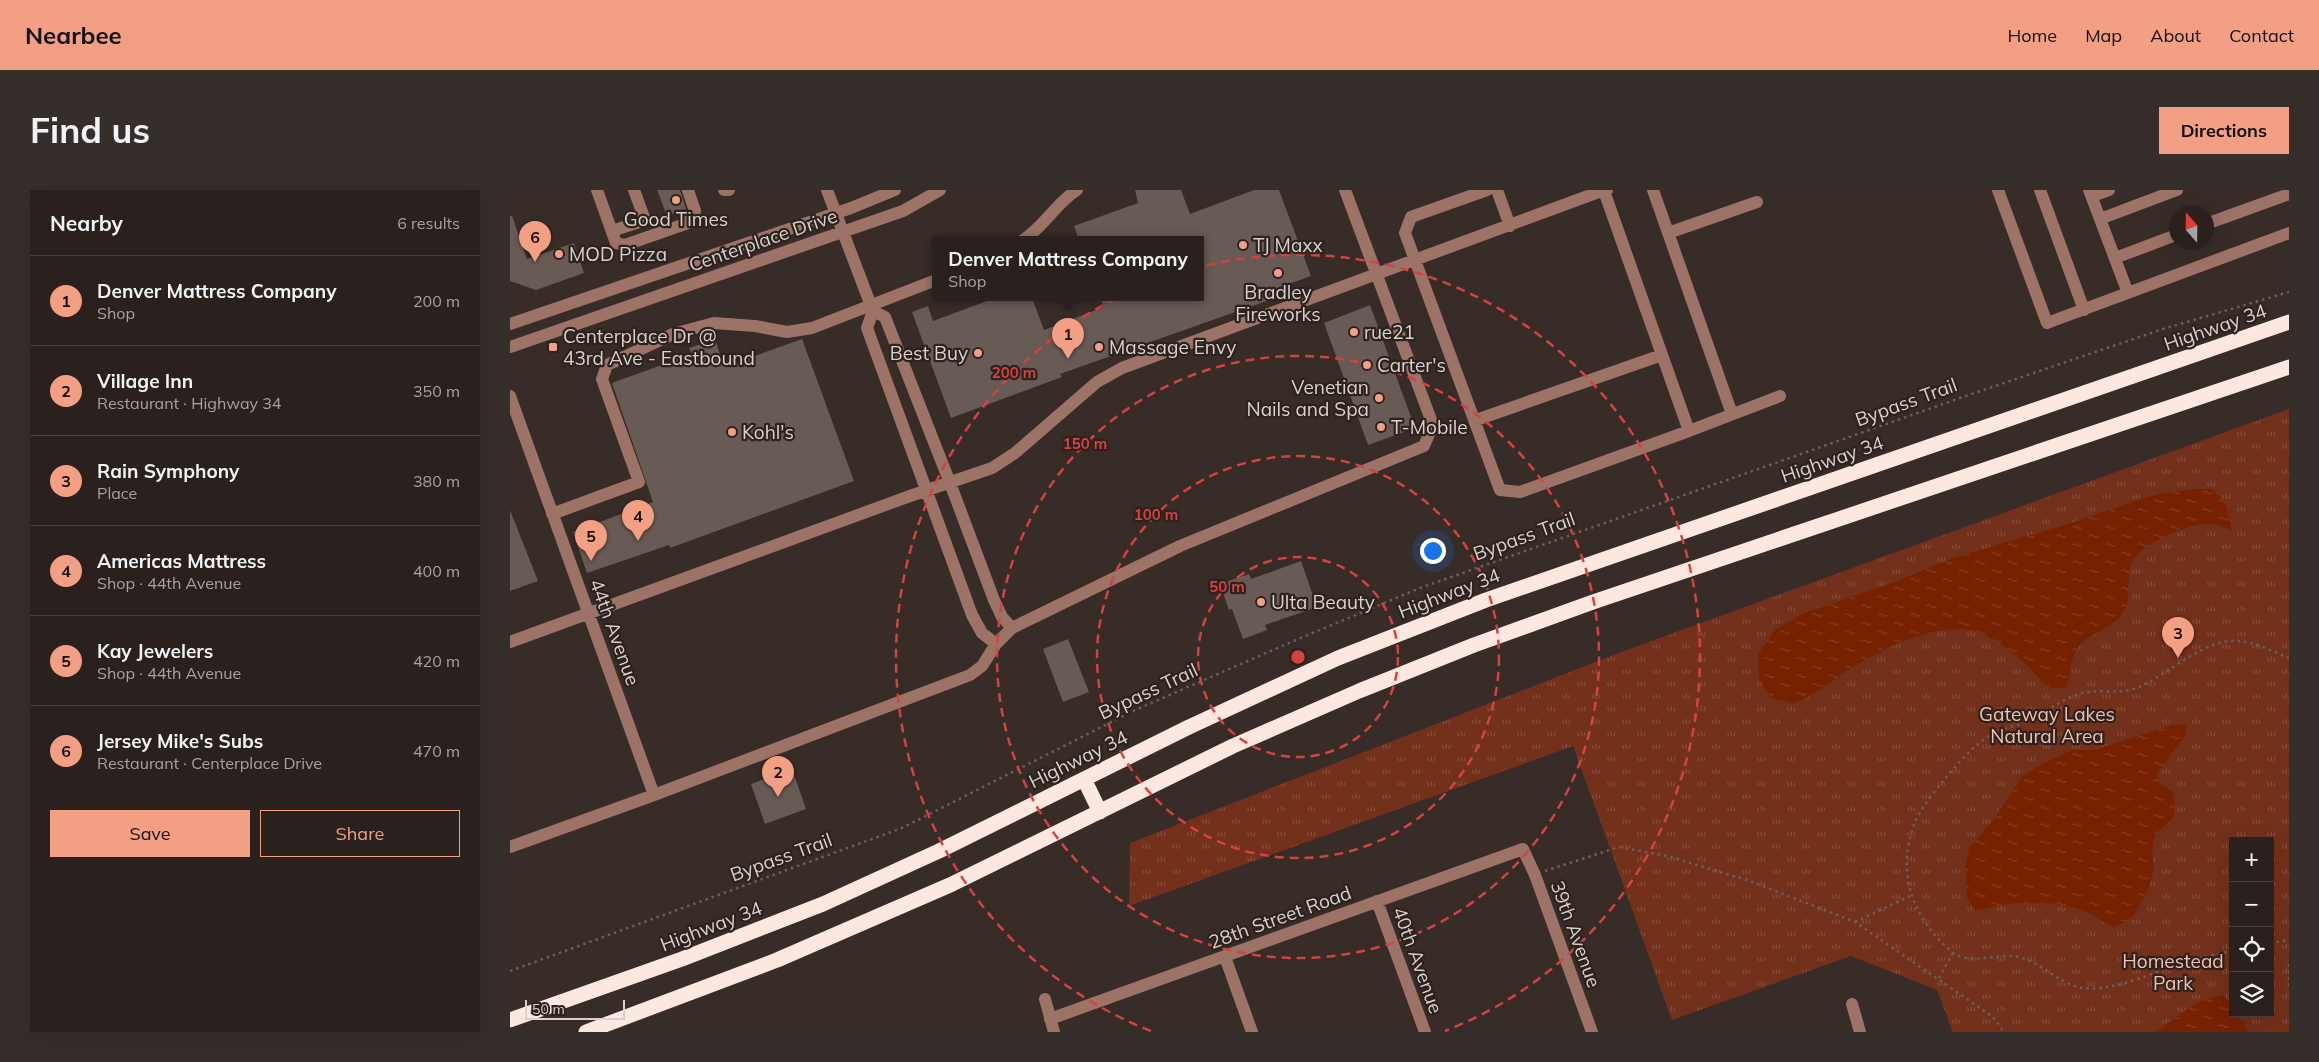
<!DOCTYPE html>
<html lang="en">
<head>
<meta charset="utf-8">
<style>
	:root { --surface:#2a211e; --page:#362e2b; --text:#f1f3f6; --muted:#a5a3a4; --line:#463e3c; --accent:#f39f84 }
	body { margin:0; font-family:Mulish,sans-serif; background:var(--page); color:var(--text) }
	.controls { position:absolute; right:15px; bottom:15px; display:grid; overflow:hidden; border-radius:0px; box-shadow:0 5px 20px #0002 }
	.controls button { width:45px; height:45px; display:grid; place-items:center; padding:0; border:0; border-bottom:1px solid var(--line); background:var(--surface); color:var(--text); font:25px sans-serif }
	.compass { position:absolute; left:1659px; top:15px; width:45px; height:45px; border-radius:50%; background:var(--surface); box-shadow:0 5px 20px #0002; rotate:340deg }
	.scale { position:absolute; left:15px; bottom:12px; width:100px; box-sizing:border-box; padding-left:5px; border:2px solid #d9d1ce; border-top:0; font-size:14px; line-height:18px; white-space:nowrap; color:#d9d1ce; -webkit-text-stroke:4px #2e221e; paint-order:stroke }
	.you { position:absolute; left:922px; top:360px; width:18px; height:18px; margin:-12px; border:4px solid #fff; border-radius:50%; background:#1a73e8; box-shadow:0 0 0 8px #1a73e833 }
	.badge { display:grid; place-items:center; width:32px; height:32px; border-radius:50%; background:var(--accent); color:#111; font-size:16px; font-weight:700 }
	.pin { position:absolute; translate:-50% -41px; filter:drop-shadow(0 1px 2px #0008) }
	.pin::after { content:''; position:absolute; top:26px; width:18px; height:15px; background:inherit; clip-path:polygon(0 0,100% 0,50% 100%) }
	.popup { position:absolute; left:422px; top:46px; width:272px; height:65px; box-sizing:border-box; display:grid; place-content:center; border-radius:0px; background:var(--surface); filter:drop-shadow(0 1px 4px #0005); font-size:16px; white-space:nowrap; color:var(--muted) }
	.popup b { font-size:19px; color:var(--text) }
	.popup::after { content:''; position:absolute; left:50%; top:100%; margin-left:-10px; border:10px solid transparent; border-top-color:var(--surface) }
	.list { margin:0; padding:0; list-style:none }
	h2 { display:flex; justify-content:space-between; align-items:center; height:65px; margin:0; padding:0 20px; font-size:21px }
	h2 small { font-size:16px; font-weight:400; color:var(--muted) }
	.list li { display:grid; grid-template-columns:32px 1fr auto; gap:15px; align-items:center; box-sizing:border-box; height:90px; padding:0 20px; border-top:1px solid var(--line) }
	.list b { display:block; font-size:19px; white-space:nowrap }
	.list p { margin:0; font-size:16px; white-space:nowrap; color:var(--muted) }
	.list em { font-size:16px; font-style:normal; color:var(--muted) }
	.actions { display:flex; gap:10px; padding:15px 20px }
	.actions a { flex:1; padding:11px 0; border:1px solid var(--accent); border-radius:0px; text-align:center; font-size:18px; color:var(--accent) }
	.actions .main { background:var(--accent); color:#111 }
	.icon { flex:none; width:28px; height:28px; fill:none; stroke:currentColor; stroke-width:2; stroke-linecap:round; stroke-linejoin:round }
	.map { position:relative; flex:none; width:1779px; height:842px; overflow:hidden; border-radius:0px }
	header { display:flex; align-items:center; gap:30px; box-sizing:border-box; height:70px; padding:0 25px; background:var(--accent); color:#111 }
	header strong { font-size:24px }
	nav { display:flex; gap:28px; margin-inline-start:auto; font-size:18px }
	.intro { display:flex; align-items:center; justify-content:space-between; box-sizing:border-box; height:120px; padding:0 30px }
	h1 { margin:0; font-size:35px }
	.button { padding:12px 22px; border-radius:0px; background:var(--accent); color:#111; font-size:18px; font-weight:700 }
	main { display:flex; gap:30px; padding:0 30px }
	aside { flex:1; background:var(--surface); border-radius:0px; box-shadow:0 5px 20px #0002 }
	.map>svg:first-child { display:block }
</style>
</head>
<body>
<header>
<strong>Nearbee</strong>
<nav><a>Home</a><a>Map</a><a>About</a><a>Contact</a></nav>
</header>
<div class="intro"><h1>Find us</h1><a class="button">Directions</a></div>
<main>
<aside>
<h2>Nearby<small>6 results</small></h2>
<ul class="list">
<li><span class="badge">1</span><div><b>Denver Mattress Company</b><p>Shop</p></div><em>200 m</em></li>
<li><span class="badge">2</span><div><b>Village Inn</b><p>Restaurant · Highway 34</p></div><em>350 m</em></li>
<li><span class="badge">3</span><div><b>Rain Symphony</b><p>Place</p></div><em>380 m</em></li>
<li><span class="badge">4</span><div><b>Americas Mattress</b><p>Shop · 44th Avenue</p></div><em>400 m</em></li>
<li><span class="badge">5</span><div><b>Kay Jewelers</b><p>Shop · 44th Avenue</p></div><em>420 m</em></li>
<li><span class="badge">6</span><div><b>Jersey Mike's Subs</b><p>Restaurant · Centerplace Drive</p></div><em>470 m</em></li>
</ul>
<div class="actions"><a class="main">Save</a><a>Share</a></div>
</aside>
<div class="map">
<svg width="1779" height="842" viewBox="0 0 1779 842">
	<defs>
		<pattern id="park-tufts" width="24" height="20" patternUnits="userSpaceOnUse" patternTransform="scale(1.25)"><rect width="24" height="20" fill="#73301a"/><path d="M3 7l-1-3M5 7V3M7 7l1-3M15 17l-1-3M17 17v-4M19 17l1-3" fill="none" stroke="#864d3a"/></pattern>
		<pattern id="water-ripples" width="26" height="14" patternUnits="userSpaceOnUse" patternTransform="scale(1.25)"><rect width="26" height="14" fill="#762100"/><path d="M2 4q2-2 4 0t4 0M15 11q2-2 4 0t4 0" fill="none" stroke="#894024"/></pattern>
	</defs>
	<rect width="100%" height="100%" fill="#382c28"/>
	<path fill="url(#park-tufts)" fill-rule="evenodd" d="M1779 219V842H1443L1427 800 1341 766 1162 830 1063 556 619 716 620 653 1114 461ZM1723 651H1760V823H1723Z"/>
	<path fill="url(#water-ripples)" d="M1685 299H1701L1715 312 1722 340C1716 338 1709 335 1703 334 1682 331 1628 353 1621 375 1616 389 1622 411 1613 423 1601 440 1576 443 1566 461 1560 471 1560 486 1556 498L1537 497C1519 475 1484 441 1454 439 1413 438 1374 458 1340 479 1326 487 1296 512 1281 513 1274 513 1265 509 1259 507L1249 488 1248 464 1265 440 1294 423 1385 392 1437 370 1558 334 1631 309 1654 303Z
		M1675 534 1676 544 1646 585 1650 594 1662 601C1673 642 1648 627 1643 654 1641 663 1644 673 1643 682 1642 692 1629 720 1622 727 1617 731 1610 734 1605 737 1591 733 1586 725 1575 721 1543 709 1498 711 1465 721L1457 708 1456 674 1459 658 1481 633 1512 587 1530 575 1562 560H1585L1658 536Z
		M1713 805 1723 814V823H1729L1738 842H1645L1688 812Z"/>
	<path fill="#685a55" d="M147 0H170L176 19 157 26Z
		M625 0H671L680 24 744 0H769L801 86 765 99 768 107 550 184 552 187 441 228 402 122 418 116 423 131 485 108H522L534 140 594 117 590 108H690V50H569L564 36 628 13Z
		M0 26H2L17 69 64 53 74 83 26 100 0 91Z
		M860 115 905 238 858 255 814 133Z
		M205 149 214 177 292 149 344 291 160 358 159 355 77 383 63 342 143 312 102 193 182 164 179 158Z
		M0 320 28 391 0 401Z
		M791 371 807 417 755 435 757 440 733 449 722 419 719 420 710 394 739 384 741 389Z
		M558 449 579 502 553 512 533 459Z
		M282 579 296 619 255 634 241 594Z"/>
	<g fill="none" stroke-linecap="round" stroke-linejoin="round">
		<path stroke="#6a5f5c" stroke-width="2.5" stroke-dasharray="2.5 4" stroke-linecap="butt" d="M1035 681 1109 657 1157 666 1240 691 1345 732 1483 827 1494 842
			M1345 732 1400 706
			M1760 753 1779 750
			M1723 761C1707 764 1691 767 1675 772 1646 781 1604 802 1573 798 1546 794 1530 768 1501 766 1483 765 1457 775 1441 761 1403 728 1386 684 1404 635 1411 616 1427 599 1439 584 1453 568 1466 553 1485 542 1495 537 1508 536 1518 531 1535 522 1551 510 1569 504 1588 498 1607 505 1626 498 1658 486 1695 447 1729 451 1745 452 1764 462 1779 468
			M1779 774V797
			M0 781 392 638 623 521 786 450 910 398 1453 207 1653 139 1779 102
			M1429 788 1443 763"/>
		<path stroke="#9c7366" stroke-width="12" d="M87 0 106 53 115 55 178 33 185 21 178 0
			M214 0H219
			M317 0 363 121 357 138 462 425 472 443 486 454
			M977 0 901 27 895 43 990 300 1010 302 1179 241 1094 1 1097 0
			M987 0 1000 36
			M1143 0 1222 224
			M1488 0 1537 133 1779 43
			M1530 0 1574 120
			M1579 0 1618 103
			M1582 6 1599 0
			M1590 29 1667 0
			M1696 34 1779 4
			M102 41 135 30 124 0
			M1158 43 1247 12
			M513 50C534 37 546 13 567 0
			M1605 68 1666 45
			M363 121 375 127 440 293 484 410 492 427 502 438
			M0 134 341 18 385 0
			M0 157 393 21 430 0
			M0 206 144 605
			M966 230 1152 165
			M1179 241 1270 206
			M42 324 129 292 92 189 97 175 163 144 204 133 245 136 277 142 302 138 426 90
			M0 452 400 306 482 278 505 263 587 192 612 178 1094 0
			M0 657 144 605 460 485 472 476 486 454 502 438 670 356 914 256 923 235 835 0
			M867 711 915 842
			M715 767 742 842
			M535 809 544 842
			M1342 814 1350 842
			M540 829 1013 659 1025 685 1082 842"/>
		<path stroke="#fde8e1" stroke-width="15" d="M574 589 590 622
			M0 830 172 769 313 714 429 661 679 537 828 468 976 410 1779 132
			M76 842 267 770 440 695 723 556 849 501 964 455 1083 412 1779 177"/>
	</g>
	<g fill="none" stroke="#d64141" stroke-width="2.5" stroke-dasharray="9 6">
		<circle cx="788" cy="467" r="100"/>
		<circle cx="788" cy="467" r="201"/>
		<circle cx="788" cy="467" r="301"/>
		<path d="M641 841A402 402 0 1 1 935 841"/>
	</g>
	<g fill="#f39f84" stroke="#2e221e" stroke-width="2">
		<circle cx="166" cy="10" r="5"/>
		<circle cx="733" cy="55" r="5"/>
		<circle cx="49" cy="64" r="5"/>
		<circle cx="768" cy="83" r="5"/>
		<circle cx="844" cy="142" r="5"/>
		<rect x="38" y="152" width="10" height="10" rx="2.5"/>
		<circle cx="589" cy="157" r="5"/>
		<circle cx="468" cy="163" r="5"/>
		<circle cx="857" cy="175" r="5"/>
		<circle cx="869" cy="208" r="5"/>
		<circle cx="871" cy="237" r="5"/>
		<circle cx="222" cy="242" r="5"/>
		<circle cx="751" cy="412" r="5"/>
	</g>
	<g text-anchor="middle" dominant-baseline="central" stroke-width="4.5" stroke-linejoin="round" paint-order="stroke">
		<g font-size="19" fill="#d9d1ce" stroke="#2e221e" text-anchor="start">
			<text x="166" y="29" text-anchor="middle">Good Times</text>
			<text x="743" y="55">TJ Maxx</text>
			<text x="59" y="64">MOD Pizza</text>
			<text x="768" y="102" text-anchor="middle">Bradley<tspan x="768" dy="22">Fireworks</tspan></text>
			<text x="854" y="142">rue21</text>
			<text x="53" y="146">Centerplace Dr @<tspan x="53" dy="22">43rd Ave - Eastbound</tspan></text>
			<text x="599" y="157">Massage Envy</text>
			<text x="458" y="163" text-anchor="end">Best Buy</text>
			<text x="867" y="175">Carter's</text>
			<text x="859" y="197" text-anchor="end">Venetian<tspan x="859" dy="22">Nails and Spa</tspan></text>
			<text x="881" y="237">T-Mobile</text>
			<text x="232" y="242">Kohl's</text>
			<text x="761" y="412">Ulta Beauty</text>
		</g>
		<g font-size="19" fill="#d9d1ce" stroke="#2e221e">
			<text transform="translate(253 50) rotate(-19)">Centerplace Drive</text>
			<text transform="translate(1705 137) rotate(-19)">Highway 34</text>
			<text transform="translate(1396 212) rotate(-20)">Bypass Trail</text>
			<text transform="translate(1322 269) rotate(-19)">Highway 34</text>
			<text transform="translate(1014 346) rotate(-20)">Bypass Trail</text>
			<text transform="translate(939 403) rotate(-21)">Highway 34</text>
			<text transform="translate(105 442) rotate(70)">44th Avenue</text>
			<text transform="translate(638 501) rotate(-25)">Bypass Trail</text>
			<text transform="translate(568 569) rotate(-26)">Highway 34</text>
			<text transform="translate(271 667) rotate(-20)">Bypass Trail</text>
			<text transform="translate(770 727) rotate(-20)">28th Street Road</text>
			<text transform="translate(201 736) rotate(-21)">Highway 34</text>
			<text transform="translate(1066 744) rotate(70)">39th Avenue</text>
			<text transform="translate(908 770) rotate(70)">40th Avenue</text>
		</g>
		<g font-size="19" fill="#f2c0b0" stroke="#2e221e">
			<text x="1537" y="524">Gateway Lakes<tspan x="1537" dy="22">Natural Area</tspan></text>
			<text x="1663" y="771">Homestead<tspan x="1663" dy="22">Park</tspan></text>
		</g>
	</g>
	<circle cx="788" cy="467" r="8" fill="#d64141" stroke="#2e221e" stroke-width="2.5"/>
	<g font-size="15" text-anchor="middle" font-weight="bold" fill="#d64141" stroke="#2e221e" stroke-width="4.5" stroke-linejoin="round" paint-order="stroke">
		<text x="504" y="188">200 m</text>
		<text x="575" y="259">150 m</text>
		<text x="646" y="330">100 m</text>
		<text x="717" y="402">50 m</text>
	</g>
</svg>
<div class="controls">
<button>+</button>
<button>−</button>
<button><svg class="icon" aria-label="locate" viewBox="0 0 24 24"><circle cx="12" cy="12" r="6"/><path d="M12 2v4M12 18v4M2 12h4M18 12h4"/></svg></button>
<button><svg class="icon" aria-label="layers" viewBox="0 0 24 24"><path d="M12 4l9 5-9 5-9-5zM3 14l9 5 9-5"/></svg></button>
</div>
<svg class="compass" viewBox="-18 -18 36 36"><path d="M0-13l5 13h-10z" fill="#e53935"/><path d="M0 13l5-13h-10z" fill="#a5a3a4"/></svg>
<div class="scale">50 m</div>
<div class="you"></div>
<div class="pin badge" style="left:558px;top:169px">1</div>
<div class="popup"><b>Denver Mattress Company</b>Shop</div>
<div class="pin badge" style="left:268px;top:607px">2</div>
<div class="pin badge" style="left:1668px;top:468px">3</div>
<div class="pin badge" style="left:128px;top:351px">4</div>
<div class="pin badge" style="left:81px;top:371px">5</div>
<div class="pin badge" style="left:25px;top:72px">6</div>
</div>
</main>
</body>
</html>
